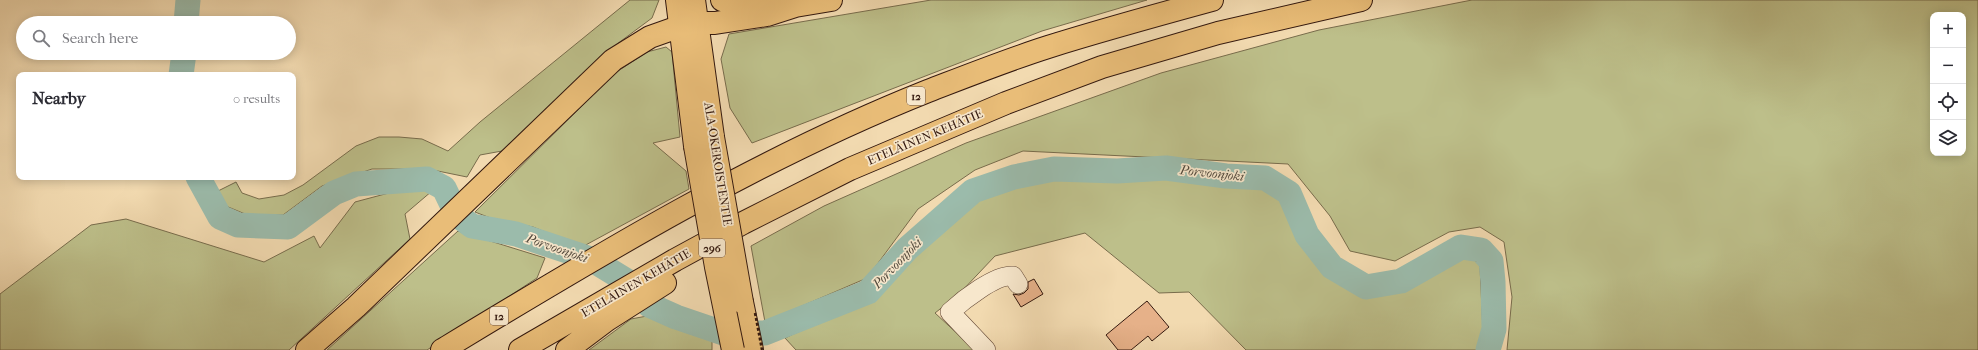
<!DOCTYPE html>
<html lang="en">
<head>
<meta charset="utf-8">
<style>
	:root { --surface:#fff; --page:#f7f7f7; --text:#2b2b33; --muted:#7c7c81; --line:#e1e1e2 }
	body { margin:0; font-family:"IM FELL French Canon",serif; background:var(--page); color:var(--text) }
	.controls { position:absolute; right:12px; top:12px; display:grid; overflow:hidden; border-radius:8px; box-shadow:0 2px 10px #0003 }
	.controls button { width:36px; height:36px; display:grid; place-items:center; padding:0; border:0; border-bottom:1px solid var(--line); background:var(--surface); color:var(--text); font:20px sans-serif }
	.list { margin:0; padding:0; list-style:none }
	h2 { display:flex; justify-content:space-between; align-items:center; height:52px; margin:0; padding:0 16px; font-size:17px }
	h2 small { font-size:13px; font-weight:400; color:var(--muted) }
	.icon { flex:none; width:22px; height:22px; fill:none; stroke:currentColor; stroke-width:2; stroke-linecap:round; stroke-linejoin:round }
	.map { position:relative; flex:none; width:1978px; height:350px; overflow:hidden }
	.search { position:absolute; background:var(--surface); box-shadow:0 2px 10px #0003; left:16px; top:16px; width:280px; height:44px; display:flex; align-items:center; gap:10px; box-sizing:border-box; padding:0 14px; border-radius:22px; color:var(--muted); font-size:15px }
	.panel { position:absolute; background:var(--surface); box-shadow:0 2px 10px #0003; left:16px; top:72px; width:280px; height:108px; border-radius:8px }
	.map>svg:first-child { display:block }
</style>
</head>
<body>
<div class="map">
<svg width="1978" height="350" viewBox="0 0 1978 350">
	<rect width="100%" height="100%" fill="#f2dab0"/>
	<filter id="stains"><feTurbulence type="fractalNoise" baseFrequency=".005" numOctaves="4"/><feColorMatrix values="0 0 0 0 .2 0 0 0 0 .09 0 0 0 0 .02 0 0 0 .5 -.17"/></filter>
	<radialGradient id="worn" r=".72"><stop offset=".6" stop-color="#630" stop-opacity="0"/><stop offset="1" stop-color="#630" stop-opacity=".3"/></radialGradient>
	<path fill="#bdbf8a" stroke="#786c4c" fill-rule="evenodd" d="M630 0H659L652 18 617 44 502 151 480 155 467 177 428 169H372L322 186 283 215 250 216 221 204 216 192 236 182 242 193 259 199 284 195 303 185 356 146 379 137H399L422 139 448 151 480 122Z
		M931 0H1147L1042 31 752 143 730 108 721 59 729 34Z
		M1472 0H1978V350H1507L1512 297 1504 242 1480 227 1449 232 1395 261 1350 251 1330 216 1288 164 1023 151 975 170 918 209 867 278 765 322 751 246 824 206 966 143 1161 73 1319 30ZM1933 15H1963V153H1933Z
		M666 47 672 52 680 137 653 143 686 171 689 189 582 247 533 227 493 219 475 212 615 73 647 52Z
		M1166 174 1261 187 1282 202 1300 239 1326 270 1361 294 1406 288 1464 255 1474 259 1480 266 1483 332 1479 350H1246L1189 292 1159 293 1085 233 995 256 959 294 935 313 975 350H796L785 338 873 297 915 254 984 195 1024 183 1056 178 1117 179Z
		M415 186 432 191 405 214 410 239 289 350H0V294L91 225 126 219 264 262 314 236 320 248 355 202Z
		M458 231 545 258 537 278 427 350H327Z
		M647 316 712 341V350H589L631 319Z"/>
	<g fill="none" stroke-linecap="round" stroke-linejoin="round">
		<path stroke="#9bbbab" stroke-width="25" d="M186 23 188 0
			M181 75 184 53
			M198 177 220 217 238 225 288 227 334 193 356 184 427 179 444 188 457 215 472 226 516 234 591 259 635 286 649 305 676 317 723 333H765L868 292 907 249 973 191 1014 177 1054 169 1117 171 1166 168 1226 176 1265 178 1289 193 1307 235 1332 267 1366 287 1401 281 1461 247 1481 250 1491 261 1493 282 1494 329 1488 350"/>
	</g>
	<path fill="#e6b189" stroke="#34190f" d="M1034 279 1043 294 1021 307 1013 294 1019 295 1024 293 1028 289V282Z
		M1147 301 1169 327 1152 341 1148 336 1131 350H1118L1106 335Z"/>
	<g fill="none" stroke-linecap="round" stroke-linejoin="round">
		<g stroke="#644937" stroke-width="20">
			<path id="minor" d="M986 350 950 312C963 300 996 274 1013 276L1018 284"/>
		</g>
		<g stroke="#34190f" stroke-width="24">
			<path id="major" d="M677 0 695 146
				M694 0 713 137
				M742 302 752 350"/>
		</g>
		<g stroke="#34190f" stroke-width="24">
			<path id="highway" d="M722 0 730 3 770 6
				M307 350 356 307 613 60 650 37 681 26 697 23H715L767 15 795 6 831 0
				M442 350C599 255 757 159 928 91 967 76 1007 60 1048 47 1102 30 1157 15 1212 0
				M520 350 675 260 743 223 850 169 1006 103 1102 67 1218 33 1361 0
				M567 350 607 320 665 283"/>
		</g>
		<use href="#minor" stroke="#f7e7cc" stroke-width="19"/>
		<use href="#major" stroke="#e9bd78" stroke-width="22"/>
		<use href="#highway" stroke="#e9bd78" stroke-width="22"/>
		<g stroke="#34190f" stroke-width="24" stroke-linecap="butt">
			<path id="major-bridge" d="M713 137 742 302
				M695 146 716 267 733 350"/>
		</g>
		<path stroke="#34190f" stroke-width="2.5" stroke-dasharray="3 2" stroke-linecap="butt" d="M755 313 762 350"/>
		<use href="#major-bridge" stroke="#e9bd78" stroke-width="22"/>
	</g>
	<g text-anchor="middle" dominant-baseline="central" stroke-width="3.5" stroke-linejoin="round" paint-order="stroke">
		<g fill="#f7e7cc" stroke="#6e5748" stroke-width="1">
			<rect x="907" y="87" width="18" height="18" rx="3"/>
			<rect x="699" y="239" width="26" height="18" rx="3"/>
			<rect x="490" y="307" width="18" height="18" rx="3"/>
		</g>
		<g font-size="11" font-weight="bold" fill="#34190f">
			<text x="916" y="96">12</text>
			<text x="712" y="248">296</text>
			<text x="499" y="316">12</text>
		</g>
		<g font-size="12" fill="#34190f" stroke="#f7e7cc">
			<text transform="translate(925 137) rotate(-23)">ETELÄINEN KEHÄTIE</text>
			<text transform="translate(718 164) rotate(81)">ALA-OKEROISTENTIE</text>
			<text transform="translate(636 283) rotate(-30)">ETELÄINEN KEHÄTIE</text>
		</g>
		<g font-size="13" font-style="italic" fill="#534a3e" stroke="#f7e7cc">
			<text transform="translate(1212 173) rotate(6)">Porvoonjoki</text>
			<text transform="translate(557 248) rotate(19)">Porvoonjoki</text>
			<text transform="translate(897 263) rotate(-46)">Porvoonjoki</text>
		</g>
	</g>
	<rect width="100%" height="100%" filter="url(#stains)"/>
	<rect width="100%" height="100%" fill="url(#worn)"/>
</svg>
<div class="controls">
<button>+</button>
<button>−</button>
<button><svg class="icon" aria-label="locate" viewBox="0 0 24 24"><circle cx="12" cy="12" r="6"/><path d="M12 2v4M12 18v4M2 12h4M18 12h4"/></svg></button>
<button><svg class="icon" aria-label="layers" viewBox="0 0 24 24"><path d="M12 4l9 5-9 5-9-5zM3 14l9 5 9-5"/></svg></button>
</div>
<div class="search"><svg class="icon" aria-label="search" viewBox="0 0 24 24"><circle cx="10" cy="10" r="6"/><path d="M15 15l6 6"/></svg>Search here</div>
<section class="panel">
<h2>Nearby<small>0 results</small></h2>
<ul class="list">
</ul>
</section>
</div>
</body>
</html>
